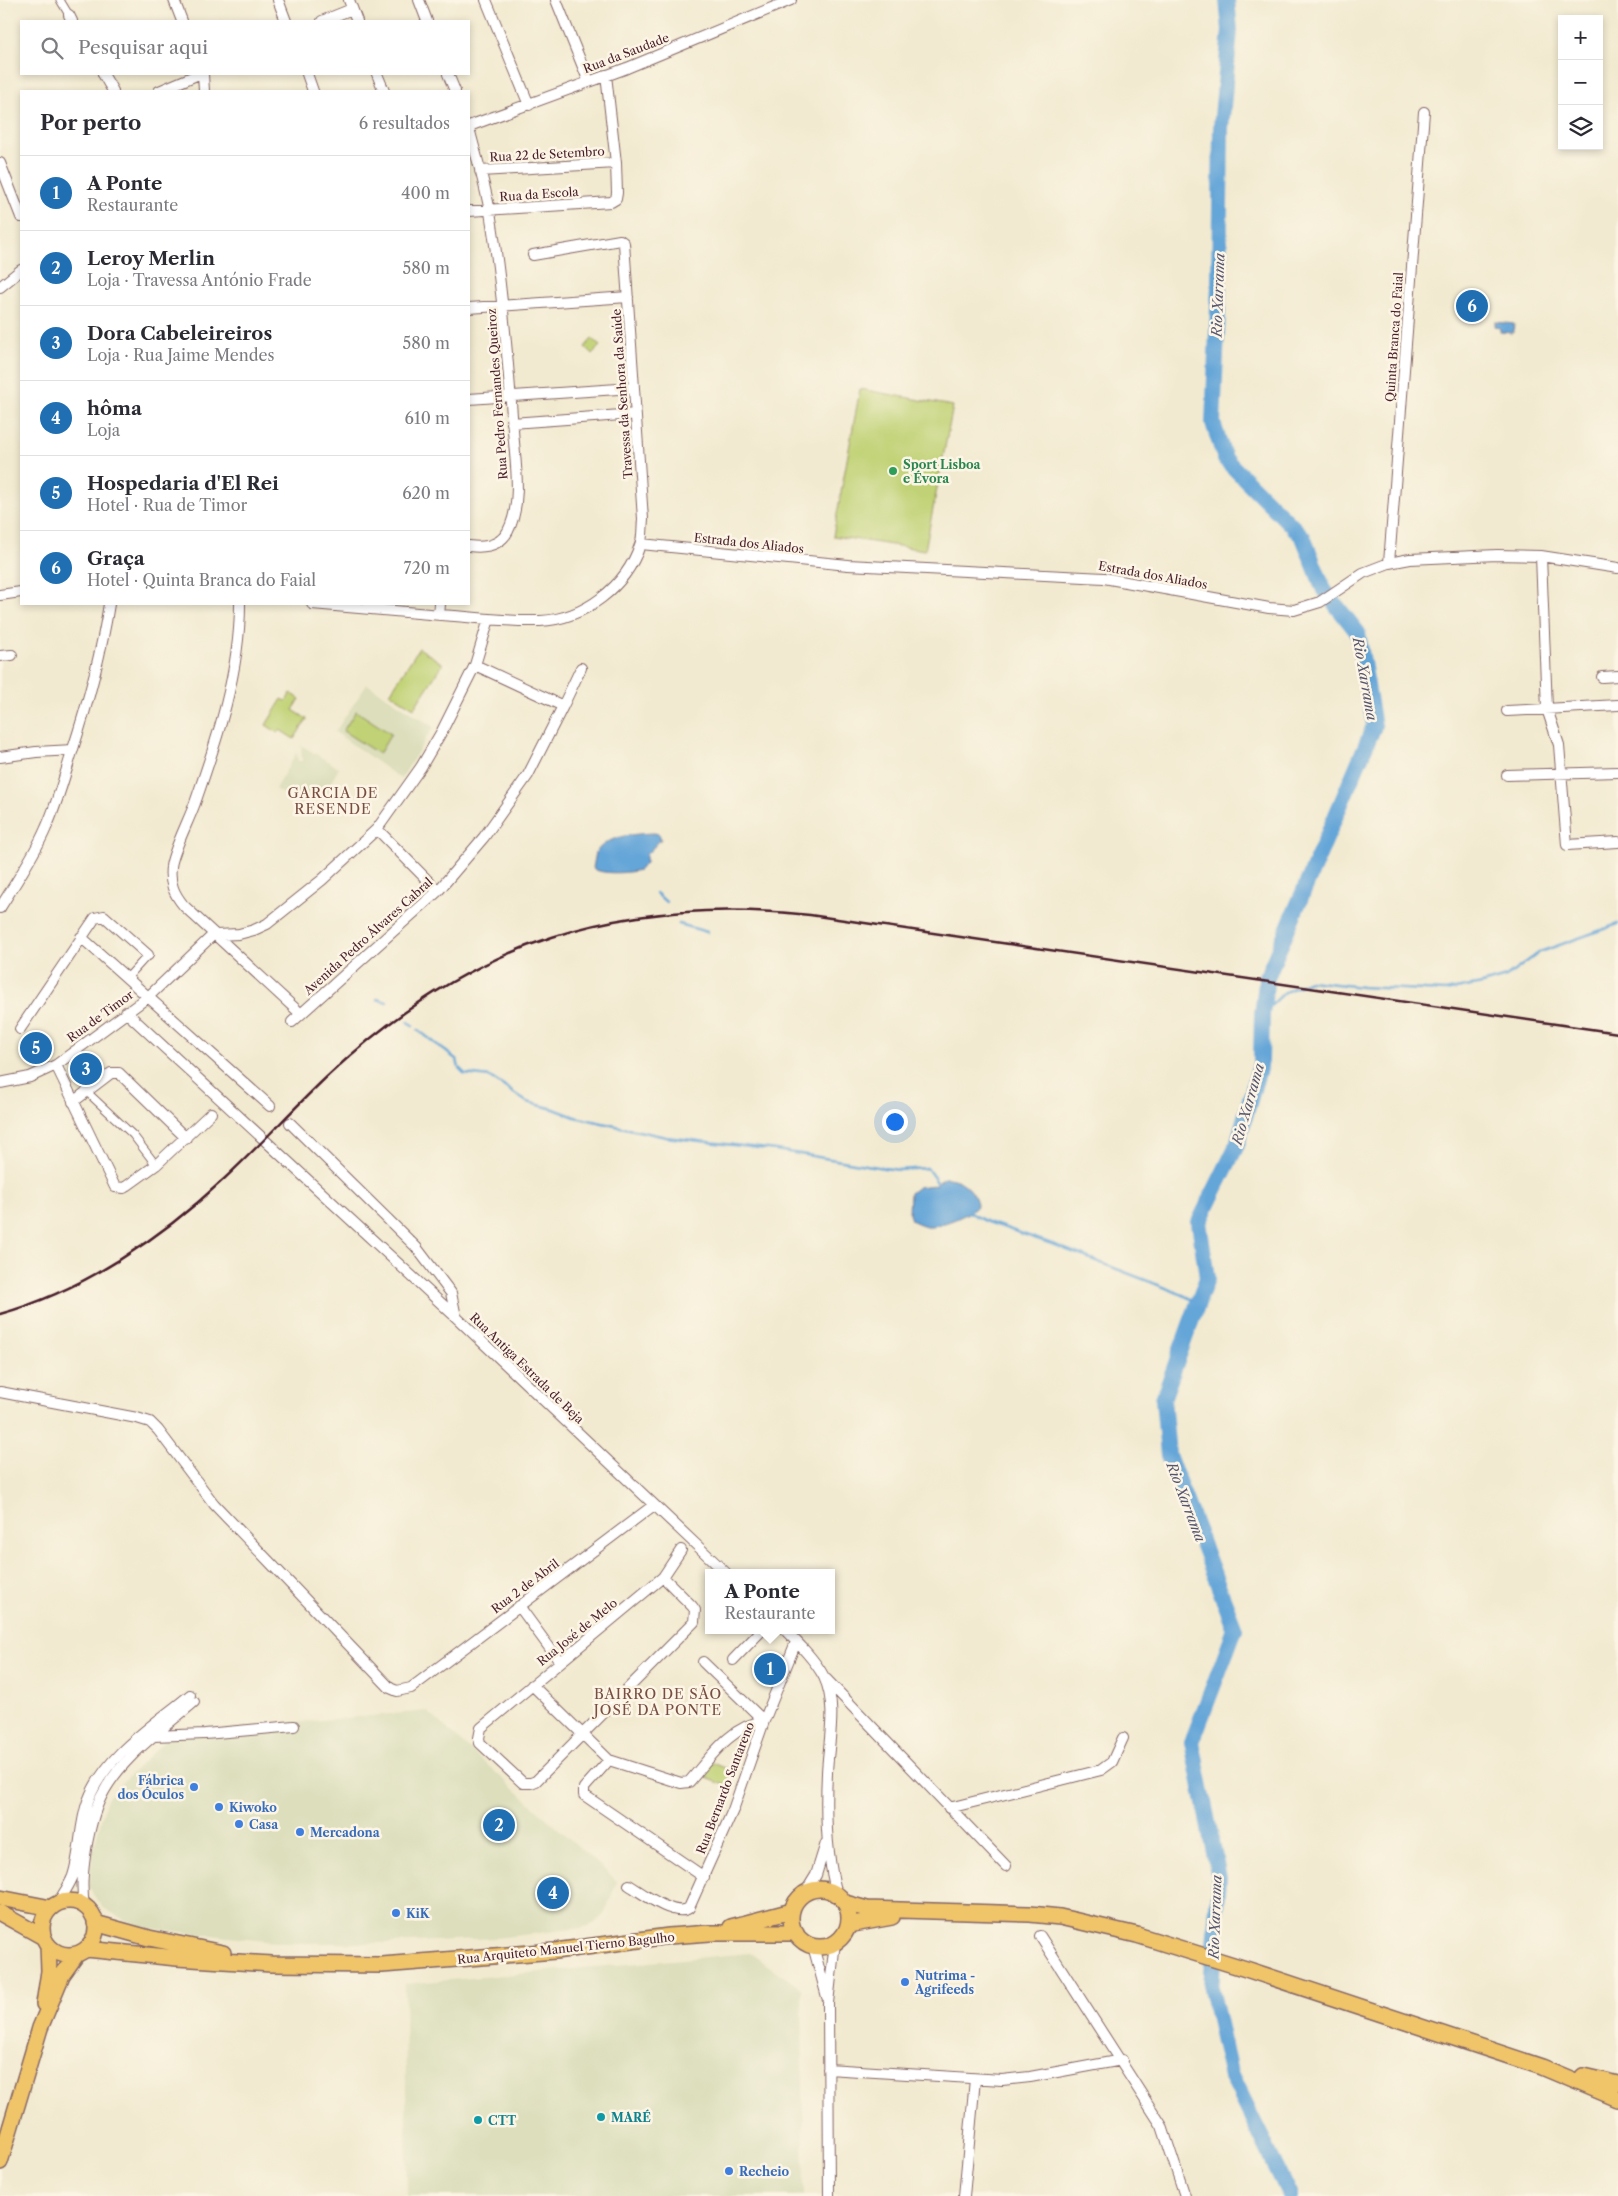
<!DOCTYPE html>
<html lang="pt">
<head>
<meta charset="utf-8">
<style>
	:root { --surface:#fff; --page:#f2f2f3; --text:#2b2b33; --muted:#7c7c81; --line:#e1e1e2; --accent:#1f6fb2 }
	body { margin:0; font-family:"Libre Caslon Text",serif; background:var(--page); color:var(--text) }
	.controls { position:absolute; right:15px; top:15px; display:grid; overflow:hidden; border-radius:0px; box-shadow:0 2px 8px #0003 }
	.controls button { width:45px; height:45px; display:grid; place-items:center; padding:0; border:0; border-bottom:1px solid var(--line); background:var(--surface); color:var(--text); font:25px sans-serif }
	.you { position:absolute; left:894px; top:1121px; width:18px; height:18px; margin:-12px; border:4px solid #fff; border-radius:50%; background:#1a73e8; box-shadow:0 0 0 8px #1a73e833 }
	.badge { display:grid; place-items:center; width:32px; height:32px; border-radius:50%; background:var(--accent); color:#fff; font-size:16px; font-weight:700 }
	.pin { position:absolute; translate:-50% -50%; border:2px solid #fff; box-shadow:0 1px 5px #0006 }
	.popup { position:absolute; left:705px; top:1569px; width:130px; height:65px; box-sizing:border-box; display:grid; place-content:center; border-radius:0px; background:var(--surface); filter:drop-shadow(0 1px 4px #0005); font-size:16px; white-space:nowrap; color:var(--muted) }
	.popup b { font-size:19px; color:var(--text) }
	.popup::after { content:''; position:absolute; left:50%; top:100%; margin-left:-10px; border:10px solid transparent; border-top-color:var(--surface) }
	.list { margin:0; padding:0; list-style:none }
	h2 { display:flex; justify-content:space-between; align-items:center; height:65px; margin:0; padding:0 20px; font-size:21px }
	h2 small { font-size:16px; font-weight:400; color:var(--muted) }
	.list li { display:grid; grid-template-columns:32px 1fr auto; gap:15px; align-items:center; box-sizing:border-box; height:75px; padding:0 20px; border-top:1px solid var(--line) }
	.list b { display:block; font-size:19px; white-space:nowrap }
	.list p { margin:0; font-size:16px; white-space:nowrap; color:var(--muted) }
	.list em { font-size:16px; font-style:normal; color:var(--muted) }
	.icon { flex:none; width:28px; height:28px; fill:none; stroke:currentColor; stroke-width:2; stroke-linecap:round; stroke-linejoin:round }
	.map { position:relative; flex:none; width:1618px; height:2196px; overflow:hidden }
	.search { position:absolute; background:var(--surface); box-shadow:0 2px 8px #0003; left:20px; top:20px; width:450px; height:55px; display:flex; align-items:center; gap:12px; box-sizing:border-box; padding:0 18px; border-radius:0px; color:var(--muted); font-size:19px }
	.panel { position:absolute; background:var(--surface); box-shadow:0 2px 8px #0003; left:20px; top:90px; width:450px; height:515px; border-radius:0px }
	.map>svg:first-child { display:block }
</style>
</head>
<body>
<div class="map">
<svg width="1618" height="2196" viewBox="0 0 1618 2196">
	<rect width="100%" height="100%" fill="#fcf5e5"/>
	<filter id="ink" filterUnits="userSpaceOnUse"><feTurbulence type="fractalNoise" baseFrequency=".02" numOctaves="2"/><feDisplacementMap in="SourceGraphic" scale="10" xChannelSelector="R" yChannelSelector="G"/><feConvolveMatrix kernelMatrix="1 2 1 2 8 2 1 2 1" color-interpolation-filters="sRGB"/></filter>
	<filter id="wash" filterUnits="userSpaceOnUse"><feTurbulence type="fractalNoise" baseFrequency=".0096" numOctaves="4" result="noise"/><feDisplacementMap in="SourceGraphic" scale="20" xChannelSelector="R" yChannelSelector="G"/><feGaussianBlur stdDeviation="1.12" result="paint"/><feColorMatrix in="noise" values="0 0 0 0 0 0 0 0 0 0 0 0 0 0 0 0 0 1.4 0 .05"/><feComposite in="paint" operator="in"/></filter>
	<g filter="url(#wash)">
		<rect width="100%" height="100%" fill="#f2ead0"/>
		<path fill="#dcdebc" d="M367 684 433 727 401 779 335 732Z
			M301 745 339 768 322 798 305 801 301 806 275 789 297 752 298 761H302Z
			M427 1711 617 1881 605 1913 594 1924 581 1928 496 1938 392 1943H284L147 1928 124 1920 104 1908 94 1896 89 1886 92 1854 107 1798 172 1733Z
			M750 1953 802 1989 804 2196H407L405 1984Z"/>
		<path fill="#c0d275" stroke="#857850" d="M592 339 600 346 592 354 585 347Z
			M860 389 953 406 925 550 833 536Z
			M419 648 443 664 414 708 390 693Z
			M291 693 300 699 293 710 307 719 294 739 280 730 278 733 266 725 282 699 286 701Z
			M356 711 391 734 379 754 343 731Z
			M710 1762 733 1771 727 1786 704 1777Z"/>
		<path fill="#65a6d8" stroke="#586282" d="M1495 322 1514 324 1513 333 1500 332V328L1495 327Z
			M654 833 659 834 661 839 646 855V863L639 870C630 873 600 875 593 868L596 852C609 835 634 834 654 833Z
			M944 1178C960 1177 976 1190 977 1206 972 1214 937 1228 926 1226 922 1225 915 1222 911 1220L909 1214 910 1193 918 1187 935 1185Z"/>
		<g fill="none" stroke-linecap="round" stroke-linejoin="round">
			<path stroke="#65a6d8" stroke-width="2.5" d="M656 893 666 902
				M679 924 707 932
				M377 999 387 1002
				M1262 1014 1285 992 1310 981 1362 987 1445 991 1482 984 1506 977 1540 952 1618 924
				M408 1022 413 1026
				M418 1030 457 1060 459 1068 465 1074 490 1077 527 1102 554 1109 575 1117 666 1137 776 1150 884 1168 899 1170 927 1168 939 1185
				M969 1212 985 1221 1052 1244 1166 1288C1177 1294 1194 1295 1196 1309"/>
			<path stroke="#65a6d8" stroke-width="16" d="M1227 0 1230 30 1221 128 1219 285 1213 423 1225 459 1303 537 1324 590 1358 633 1374 726 1267 977 1262 1014 1261 1061 1237 1145 1199 1222 1207 1278 1163 1399 1168 1455 1235 1629 1192 1742 1219 1878 1211 1988 1230 2073 1290 2196"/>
		</g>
	</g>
	<g filter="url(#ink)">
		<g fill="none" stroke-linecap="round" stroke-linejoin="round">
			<g stroke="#856665" stroke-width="9">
				<path id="pedestrian" d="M60 0 69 15
					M127 978 148 955
					M87 1092 133 1135 156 1165"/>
			</g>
			<g stroke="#856665" stroke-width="12">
				<path id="minor" d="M174 0 182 21
					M278 0 286 21
					M349 0 357 21
					M419 0 427 21
					M486 0 529 105
					M556 0 589 82
					M69 15 72 21
					M322 21 352 9
					M103 74 113 91
					M203 74 204 91
					M307 74 313 91
					M377 74 384 91
					M448 74 455 91
					M159 91 199 74
					M469 126 627 68 791 0
					M469 128C476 156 485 184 490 212 502 284 508 357 513 430 515 461 523 502 508 531 500 546 484 548 469 546
					M0 163 21 217
					M480 171 616 163
					M469 211 611 202 616 199 617 193 616 163 606 75
					M0 287 21 270
					M469 308 628 297
					M469 399 633 388
					M512 423 635 414
					M641 544 848 565 1104 578 1269 608 1294 610 1320 602 1363 573 1389 563 1410 559 1497 555 1541 556 1618 568
					M1541 556 1547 709 1559 745 1567 845 1618 842
					M1389 563 1424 112
					M0 595 21 592
					M240 604C240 672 217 740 195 803 189 820 172 853 171 867 169 883 174 894 184 906L301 1014
					M312 604C355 608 398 611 441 615 474 617 507 622 540 621 584 619 626 587 640 545 643 538 642 527 643 519L624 243 620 240 533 255
					M439 615 440 604
					M0 656 12 655
					M1602 677 1618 676
					M563 706 581 668
					M1507 711 1618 705
					M0 757 36 752 73 750
					M1507 775 1618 772
					M377 829 438 891
					M0 908C16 882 34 856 46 828 57 804 64 778 72 752 88 703 101 655 109 604
					M216 935 239 934 254 930 267 924 322 880 377 829 421 767 442 731 475 665 489 619
					M81 937 270 1106
					M126 1012 456 1317 726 1573
					M292 1022 438 891 484 837 528 775 563 706 475 665
					M20 1029 95 918 104 916 148 955
					M56 1065 115 1187 124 1188 156 1165 211 1113
					M0 1083 30 1077 56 1065 148 997 214 934
					M73 1102 111 1073H119L186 1138
					M290 1123 416 1247 451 1293 456 1317
					M0 1392 137 1418 150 1422 158 1430 214 1504 390 1688 397 1691 411 1688 654 1505
					M663 1577 692 1606 695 1610 694 1622 536 1781 531 1783H523L480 1743 479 1738 481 1728 663 1577 681 1550
					M519 1606 560 1662
					M785 1630C799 1644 815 1660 824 1677 838 1706 828 1743 827 1773 825 1813 826 1855 837 1894
					M733 1660 762 1630
					M703 1662 764 1721
					M826 1679 1006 1866
					M532 1685 609 1760 681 1783 689 1782C710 1758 730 1726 764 1721
					M153 1736 205 1734 294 1726
					M609 1760 584 1788V1795L704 1877
					M949 1808 1101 1770 1112 1762 1123 1738
					M629 1885C642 1893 675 1918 689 1908L733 1810 764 1721 796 1642
					M805 1893 816 1875 826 1843
					M58 1903C63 1894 69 1886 73 1876 81 1852 79 1825 88 1801 105 1755 154 1725 190 1695
					M84 1906C81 1886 83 1869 86 1849 89 1832 93 1813 101 1797 120 1758 162 1730 194 1702
					M1040 1936 1162 2126 1185 2196
					M813 1946 827 1997
					M828 2069 1002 2080 1030 2077 1122 2060
					M829 2196 828 2003 835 1942
					M964 2196 975 2079"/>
			</g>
			<g stroke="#856665" stroke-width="18">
				<path id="primary" d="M791 1918a29 29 0 1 1 58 0a29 29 0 1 1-58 0Z
					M0 1898 51 1908
					M42 1928a27 27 0 1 1 54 0a27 27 0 1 1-54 0Z
					M845 1903 867 1909 1030 1914 1060 1917 1137 1935 1246 1969 1542 2067 1618 2099
					M0 1913 43 1937
					M95 1923 149 1938 223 1953
					M848 1925 892 1917
					M731 1927 792 1911
					M86 1949 177 1958 271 1964 382 1965 555 1951 669 1936 710 1933H796
					M44 2004 49 1971 48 1946
					M1583 2076 1618 2084
					M0 2162 40 2028 62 1975 77 1954"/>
			</g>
			<use href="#pedestrian" stroke="#fff" stroke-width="7"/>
			<use href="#minor" stroke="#fff" stroke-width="10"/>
			<use href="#primary" stroke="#f0c469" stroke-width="15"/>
			<path stroke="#4a1f2b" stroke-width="2.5" d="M0 1314C83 1291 162 1237 224 1179 261 1145 294 1107 331 1073 472 941 620 895 810 915L1618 1033"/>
		</g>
	</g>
	<circle fill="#2e9e5b" stroke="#fcf5e5" stroke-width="2" cx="893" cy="471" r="5"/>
	<g fill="#3f7fe0" stroke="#fcf5e5" stroke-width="2">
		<circle cx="194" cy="1787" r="5"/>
		<circle cx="219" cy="1807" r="5"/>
		<circle cx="239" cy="1824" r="5"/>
		<circle cx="300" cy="1832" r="5"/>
		<circle cx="396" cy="1913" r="5"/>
		<circle cx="905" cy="1982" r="5"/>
		<circle cx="729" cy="2171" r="5"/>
	</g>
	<g fill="#0f9aa8" stroke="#fcf5e5" stroke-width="2">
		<circle cx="601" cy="2117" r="5"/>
		<circle cx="478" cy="2120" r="5"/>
	</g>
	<g text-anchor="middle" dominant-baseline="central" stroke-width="5" stroke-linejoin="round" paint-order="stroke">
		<g font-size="12" fill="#4a1f2b" stroke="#fcf5e5">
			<text transform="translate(626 53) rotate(-21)">Rua da Saudade</text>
			<text transform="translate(547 154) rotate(-3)">Rua 22 de Setembro</text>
			<text transform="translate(539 194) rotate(-4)">Rua da Escola</text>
			<text transform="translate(1394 337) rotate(-86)">Quinta Branca do Faial</text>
			<text transform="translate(497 394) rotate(-94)">Rua Pedro Fernandes Queiroz</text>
			<text transform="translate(622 394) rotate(-94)">Travessa da Senhora da Saúde</text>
			<text transform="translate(749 543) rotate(6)">Estrada dos Aliados</text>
			<text transform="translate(1153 575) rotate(10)">Estrada dos Aliados</text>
			<text transform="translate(368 936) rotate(-42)">Avenida Pedro Álvares Cabral</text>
			<text transform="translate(100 1016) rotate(-36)">Rua de Timor</text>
			<text transform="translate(527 1368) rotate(44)">Rua Antiga Estrada de Beja</text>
			<text transform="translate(525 1586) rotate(-37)">Rua 2 de Abril</text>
			<text transform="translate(577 1632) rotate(-39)">Rua José de Melo</text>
			<text transform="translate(725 1788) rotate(-69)">Rua Bernardo Santareno</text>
			<text transform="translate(566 1948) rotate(-6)">Rua Arquiteto Manuel Tierno Bagulho</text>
		</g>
		<g font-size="12" font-weight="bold" fill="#27864d" stroke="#fcf5e5" text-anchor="start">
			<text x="903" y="464">Sport Lisboa<tspan x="903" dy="14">e Évora</tspan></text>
		</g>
		<g font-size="12" font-weight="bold" fill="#366cbe" stroke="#fcf5e5" text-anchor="start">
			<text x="184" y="1780" text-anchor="end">Fábrica<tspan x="184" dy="14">dos Óculos</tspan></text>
			<text x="229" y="1807">Kiwoko</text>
			<text x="249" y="1824">Casa</text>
			<text x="310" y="1832">Mercadona</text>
			<text x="406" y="1913">KiK</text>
			<text x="915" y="1975">Nutrima -<tspan x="915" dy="14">Agrifeeds</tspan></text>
			<text x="739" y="2171">Recheio</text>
		</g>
		<g font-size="12" font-weight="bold" fill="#0d838f" stroke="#fcf5e5" text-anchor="start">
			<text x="611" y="2117">MARÉ</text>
			<text x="488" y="2120">CTT</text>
		</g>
		<g font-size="14" font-style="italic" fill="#555570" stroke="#fcf5e5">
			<text transform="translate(1218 295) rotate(-88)">Rio Xarrama</text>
			<text transform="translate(1365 679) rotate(80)">Rio Xarrama</text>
			<text transform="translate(1248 1104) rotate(-74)">Rio Xarrama</text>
			<text transform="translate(1186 1502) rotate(69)">Rio Xarrama</text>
			<text transform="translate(1215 1917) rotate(-88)">Rio Xarrama</text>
		</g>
		<g font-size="14" letter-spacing="1" fill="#794e42" stroke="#fcf5e5">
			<text x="333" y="793">GARCIA DE<tspan x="333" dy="16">RESENDE</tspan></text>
			<text x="658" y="1694">BAIRRO DE SÃO<tspan x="658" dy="16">JOSÉ DA PONTE</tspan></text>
		</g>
	</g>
</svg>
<div class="controls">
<button>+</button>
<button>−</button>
<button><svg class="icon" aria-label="layers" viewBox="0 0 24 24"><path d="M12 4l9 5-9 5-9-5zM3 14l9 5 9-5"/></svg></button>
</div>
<div class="you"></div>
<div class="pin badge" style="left:770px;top:1669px">1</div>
<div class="popup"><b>A Ponte</b>Restaurante</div>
<div class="pin badge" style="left:499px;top:1825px">2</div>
<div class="pin badge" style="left:86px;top:1069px">3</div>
<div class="pin badge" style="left:553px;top:1893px">4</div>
<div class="pin badge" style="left:36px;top:1048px">5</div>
<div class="pin badge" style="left:1472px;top:306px">6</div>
<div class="search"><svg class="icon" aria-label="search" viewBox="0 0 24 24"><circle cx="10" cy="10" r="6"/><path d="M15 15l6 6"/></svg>Pesquisar aqui</div>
<section class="panel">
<h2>Por perto<small>6 resultados</small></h2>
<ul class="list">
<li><span class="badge">1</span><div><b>A Ponte</b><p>Restaurante</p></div><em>400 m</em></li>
<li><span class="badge">2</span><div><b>Leroy Merlin</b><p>Loja · Travessa António Frade</p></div><em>580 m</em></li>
<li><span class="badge">3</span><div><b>Dora Cabeleireiros</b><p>Loja · Rua Jaime Mendes</p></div><em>580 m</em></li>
<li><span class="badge">4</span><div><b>hôma</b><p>Loja</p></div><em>610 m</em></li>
<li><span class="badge">5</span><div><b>Hospedaria d'El Rei</b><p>Hotel · Rua de Timor</p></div><em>620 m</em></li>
<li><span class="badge">6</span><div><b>Graça</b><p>Hotel · Quinta Branca do Faial</p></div><em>720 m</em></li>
</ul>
</section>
</div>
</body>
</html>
